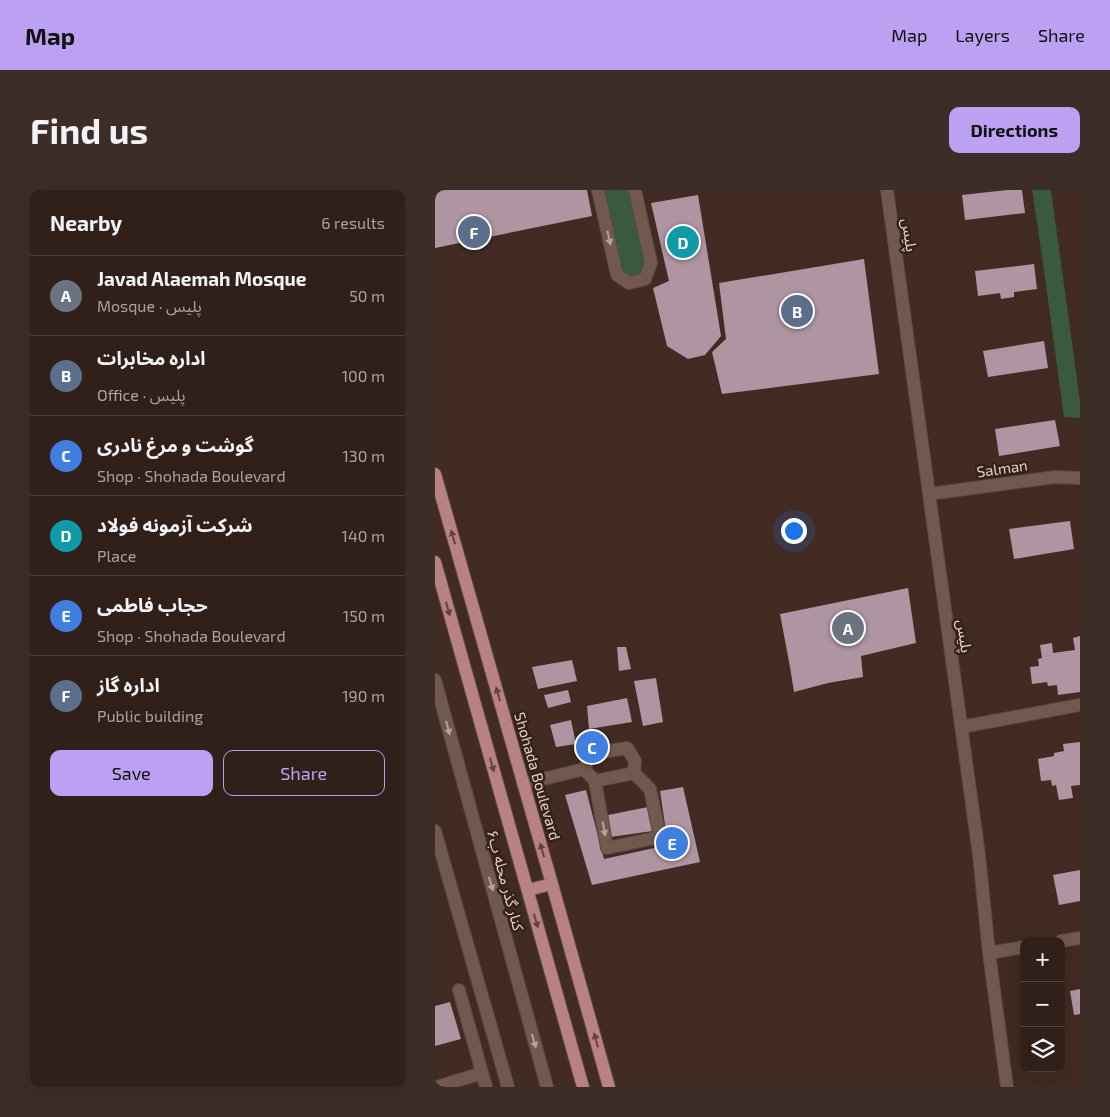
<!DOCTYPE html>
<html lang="en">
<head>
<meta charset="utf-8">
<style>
	:root { --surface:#31201a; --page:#3d2d27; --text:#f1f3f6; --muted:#a8a3a2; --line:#4c3e39; --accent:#bca0f2 }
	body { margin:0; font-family:"Exo 2","Noto Sans Arabic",sans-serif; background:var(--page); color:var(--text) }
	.controls { position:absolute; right:15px; bottom:15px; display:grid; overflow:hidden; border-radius:10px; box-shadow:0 5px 20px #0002 }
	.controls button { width:45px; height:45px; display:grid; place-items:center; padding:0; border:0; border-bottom:1px solid var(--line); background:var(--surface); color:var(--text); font:25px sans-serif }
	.you { position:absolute; left:358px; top:340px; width:18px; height:18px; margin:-12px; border:4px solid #fff; border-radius:50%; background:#1a73e8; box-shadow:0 0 0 8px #1a73e833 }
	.badge { display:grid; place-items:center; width:32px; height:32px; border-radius:50%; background:var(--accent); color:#fff; font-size:16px; font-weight:700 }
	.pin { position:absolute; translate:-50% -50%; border:2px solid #fff; box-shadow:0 1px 5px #0006 }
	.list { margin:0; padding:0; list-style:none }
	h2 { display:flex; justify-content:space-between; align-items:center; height:65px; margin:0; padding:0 20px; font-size:21px }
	h2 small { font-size:16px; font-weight:400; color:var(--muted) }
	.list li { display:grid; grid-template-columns:32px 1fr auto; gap:15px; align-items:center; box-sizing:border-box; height:80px; padding:0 20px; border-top:1px solid var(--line) }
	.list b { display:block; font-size:19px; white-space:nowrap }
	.list p { margin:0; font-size:16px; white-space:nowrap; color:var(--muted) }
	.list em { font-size:16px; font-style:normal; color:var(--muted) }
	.actions { display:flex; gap:10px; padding:15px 20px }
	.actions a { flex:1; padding:11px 0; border:1px solid var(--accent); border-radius:10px; text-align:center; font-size:18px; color:var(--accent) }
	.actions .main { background:var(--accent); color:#111 }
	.icon { flex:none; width:28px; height:28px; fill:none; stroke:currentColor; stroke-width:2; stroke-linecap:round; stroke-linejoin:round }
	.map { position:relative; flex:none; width:645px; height:897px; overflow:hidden; border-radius:10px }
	header { display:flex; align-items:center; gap:30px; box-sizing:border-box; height:70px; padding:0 25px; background:var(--accent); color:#111 }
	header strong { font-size:24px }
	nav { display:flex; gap:28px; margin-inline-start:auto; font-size:18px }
	.intro { display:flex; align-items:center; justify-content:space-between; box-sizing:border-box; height:120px; padding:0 30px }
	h1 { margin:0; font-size:35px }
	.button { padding:12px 22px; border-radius:10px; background:var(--accent); color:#111; font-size:18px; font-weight:700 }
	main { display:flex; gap:30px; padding:0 30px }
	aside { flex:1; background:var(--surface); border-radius:10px; box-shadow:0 5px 20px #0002 }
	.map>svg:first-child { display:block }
</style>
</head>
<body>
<header>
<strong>Map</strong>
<nav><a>Map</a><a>Layers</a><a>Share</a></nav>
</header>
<div class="intro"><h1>Find us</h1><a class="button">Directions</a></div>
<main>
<aside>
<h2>Nearby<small>6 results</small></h2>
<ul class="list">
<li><span class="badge" style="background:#6b7280">A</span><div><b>Javad Alaemah Mosque</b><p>Mosque · پلیس</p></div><em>50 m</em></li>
<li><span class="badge" style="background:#5c6f8a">B</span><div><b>اداره مخابرات</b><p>Office · پلیس</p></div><em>100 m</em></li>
<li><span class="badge" style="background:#3f7fe0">C</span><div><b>گوشت و مرغ نادری</b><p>Shop · Shohada Boulevard</p></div><em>130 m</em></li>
<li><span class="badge" style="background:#0f9aa8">D</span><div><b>شرکت آزمونه فولاد</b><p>Place</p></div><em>140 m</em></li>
<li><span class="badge" style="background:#3f7fe0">E</span><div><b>حجاب فاطمی</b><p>Shop · Shohada Boulevard</p></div><em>150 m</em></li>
<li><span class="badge" style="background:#5c6f8a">F</span><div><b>اداره گاز</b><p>Public building</p></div><em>190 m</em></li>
</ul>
<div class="actions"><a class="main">Save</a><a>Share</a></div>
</aside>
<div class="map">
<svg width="645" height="897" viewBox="0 0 645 897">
	<rect width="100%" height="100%" fill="#412b22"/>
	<path fill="#395a3c" d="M167 0H196L211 78C203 86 197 88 187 83Z
		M597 0H616L645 211V228L629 227 608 73Z"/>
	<path fill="#af95a2" d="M0 0H152L157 26 0 58Z
		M572 0H587L590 23 530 30 527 5Z
		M263 5 286 146 270 165 253 169 232 156 218 98 234 91 216 13Z
		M429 69 444 184 287 204 277 162 291 149 284 93Z
		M599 74 602 99 579 102V107L566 109 565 103 543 106 540 81Z
		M609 151 613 178 553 187 548 161Z
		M620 230 625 256 564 266 560 239Z
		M635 331 639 359 579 369 574 339Z
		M473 398 481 453 426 466 428 487 393 493 359 502 355 477 345 424Z
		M645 446V502L623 505 622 495 613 496 612 492 597 494 595 477 604 476 603 469 607 468 605 455 617 453 618 463 640 460 638 448Z
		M182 457H191L196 479 184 481Z
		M137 470 142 491 103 499 97 477Z
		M221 488 228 532 208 536 199 491Z
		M133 500 136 512 113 518 109 505Z
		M192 508 197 532 154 539 152 516Z
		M136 530 141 554 121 557 115 535Z
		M645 552V595L636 596 638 608 624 610 621 595 617 596 616 590 606 591 603 569 619 566V563L629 561 628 554Z
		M248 597 265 672 157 695 130 605 151 600 169 669 233 655 225 601Z
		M213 617 218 641 175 647 173 625Z
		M645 680V711L624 715 618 685Z
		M645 799V824L639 825 635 801Z
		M15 812 26 849 0 856V816Z"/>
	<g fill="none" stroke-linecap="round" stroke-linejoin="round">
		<g stroke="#5b4841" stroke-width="14">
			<path id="minor" d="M163 0 182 85 194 93 210 89 216 73 200 0
				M452 0 544 665 554 763 572 897
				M494 304 620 287 645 288
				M0 490 112 897
				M526 537 645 515
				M192 558 200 571 199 583 160 591 149 579 156 564Z
				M160 591 172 658 225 647 215 599 199 583
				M88 594 149 579
				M0 641 73 897
				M626 751 645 748
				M554 763 589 757
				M24 800 51 897
				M2 897 47 883"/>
		</g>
		<g stroke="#5b4841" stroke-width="14">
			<path id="major" d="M0 284 117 694 174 897
				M0 372 148 897
				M93 700 117 694"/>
		</g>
		<use href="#minor" stroke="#72594f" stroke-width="12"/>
		<use href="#major" stroke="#b88183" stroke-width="12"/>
	</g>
	<defs><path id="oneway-solid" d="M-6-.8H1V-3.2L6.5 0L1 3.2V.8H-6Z" transform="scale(1.25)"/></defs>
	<g fill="#b5a29a">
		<use href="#oneway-solid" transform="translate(174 48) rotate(77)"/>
		<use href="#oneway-solid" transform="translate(13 538) rotate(75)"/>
		<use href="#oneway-solid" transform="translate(169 639) rotate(80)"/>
		<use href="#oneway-solid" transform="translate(56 694) rotate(74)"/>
		<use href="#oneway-solid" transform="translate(99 851) rotate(74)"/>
	</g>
	<g fill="#64433e">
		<use href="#oneway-solid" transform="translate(18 347) rotate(-106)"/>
		<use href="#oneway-solid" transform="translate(13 419) rotate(74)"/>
		<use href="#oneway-solid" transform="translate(63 504) rotate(-106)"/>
		<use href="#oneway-solid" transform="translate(57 575) rotate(74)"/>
		<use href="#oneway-solid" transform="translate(107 660) rotate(-106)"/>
		<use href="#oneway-solid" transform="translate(101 731) rotate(74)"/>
		<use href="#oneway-solid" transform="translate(161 850) rotate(-105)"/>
	</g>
	<g text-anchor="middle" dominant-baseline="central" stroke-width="5" stroke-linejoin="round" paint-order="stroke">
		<g font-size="15" fill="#e1d2cc" stroke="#362119">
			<text transform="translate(475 45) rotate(82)">پلیس</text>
			<text transform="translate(567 278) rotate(-8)">Salman</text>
			<text transform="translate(530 446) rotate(82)">پلیس</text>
			<text transform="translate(103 586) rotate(74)">Shohada Boulevard</text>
			<text transform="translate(71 690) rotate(75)">کنار گذر محله ب۶</text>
		</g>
	</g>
</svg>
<div class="controls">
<button>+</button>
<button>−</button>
<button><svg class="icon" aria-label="layers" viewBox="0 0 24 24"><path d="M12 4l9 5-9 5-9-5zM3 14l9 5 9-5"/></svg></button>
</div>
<div class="you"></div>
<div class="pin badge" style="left:413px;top:438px;background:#6b7280">A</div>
<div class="pin badge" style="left:362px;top:121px;background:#5c6f8a">B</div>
<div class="pin badge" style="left:157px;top:557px;background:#3f7fe0">C</div>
<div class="pin badge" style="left:248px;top:52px;background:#0f9aa8">D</div>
<div class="pin badge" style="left:237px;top:653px;background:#3f7fe0">E</div>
<div class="pin badge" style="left:39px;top:42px;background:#5c6f8a">F</div>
</div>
</main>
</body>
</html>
